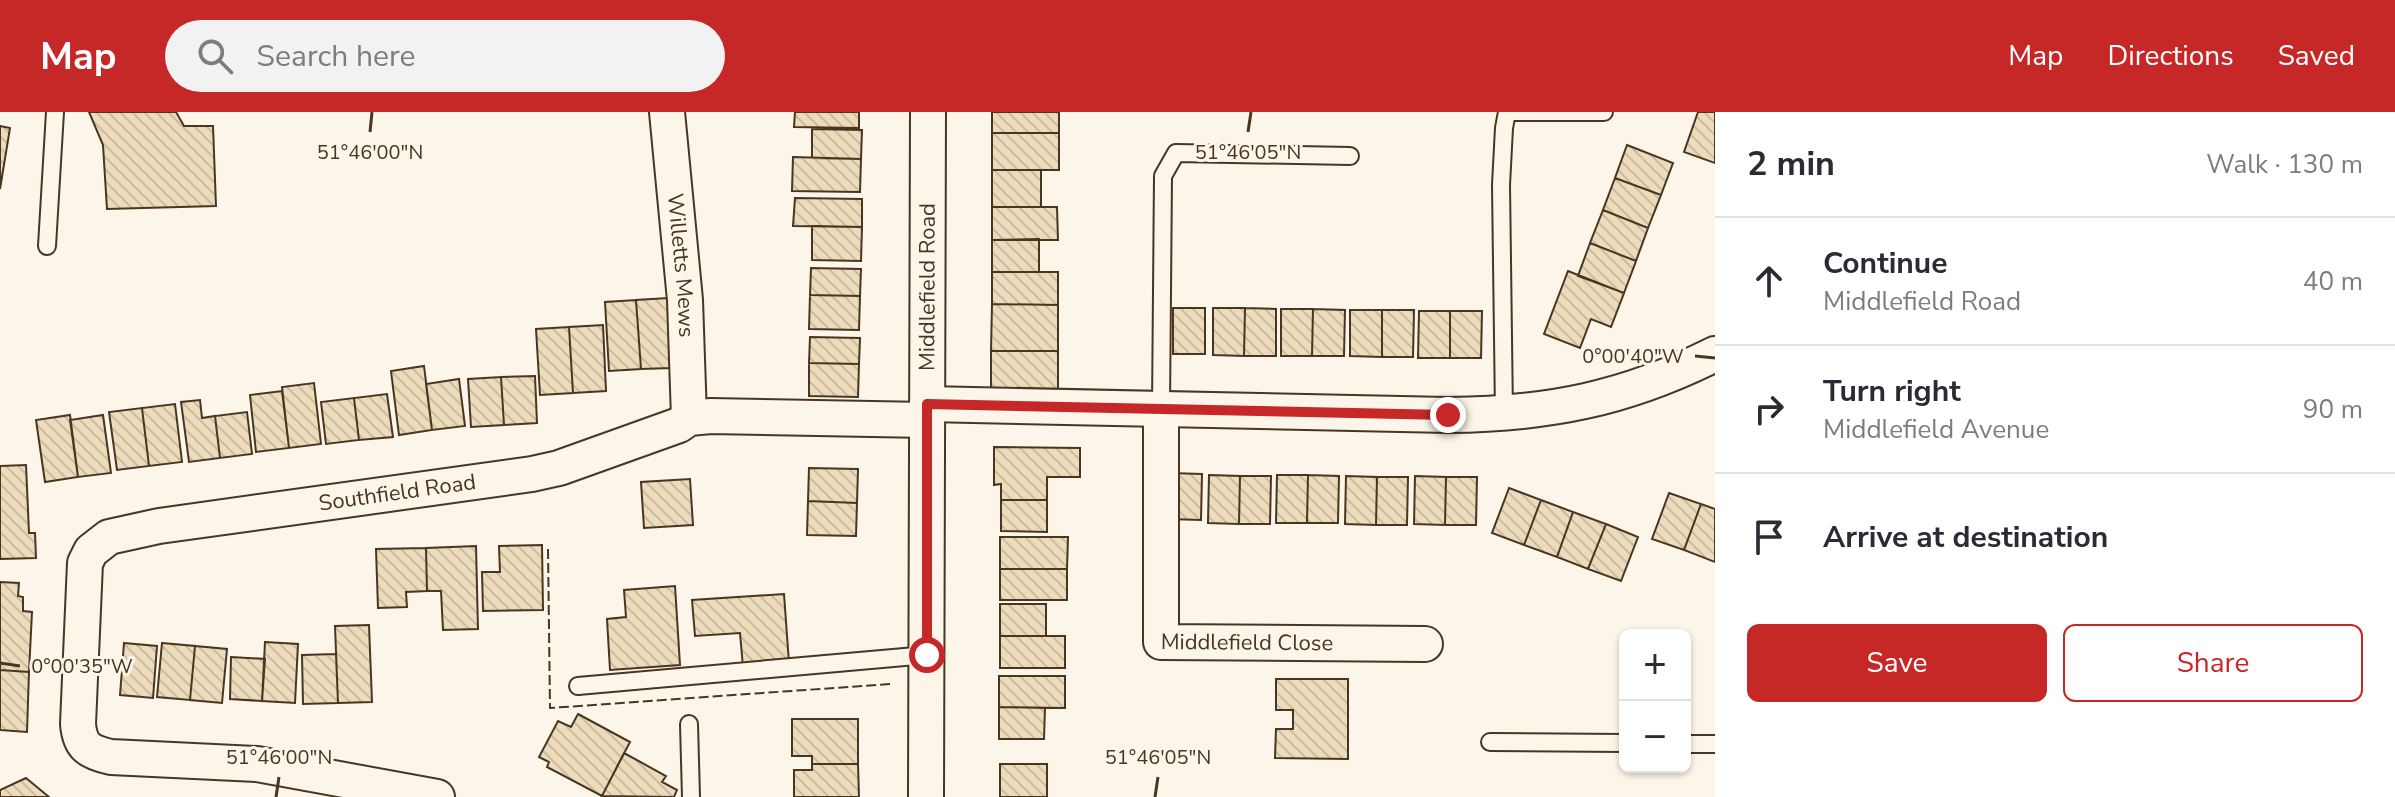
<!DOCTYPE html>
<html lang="en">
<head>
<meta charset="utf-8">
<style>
	:root { --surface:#fff; --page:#f2f2f3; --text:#2b2b33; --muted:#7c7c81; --line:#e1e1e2; --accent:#c62828 }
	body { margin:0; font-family:"Nunito Sans",sans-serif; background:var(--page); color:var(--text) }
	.controls { position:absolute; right:24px; bottom:24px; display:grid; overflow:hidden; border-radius:12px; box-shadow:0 2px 6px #0004 }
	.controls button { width:72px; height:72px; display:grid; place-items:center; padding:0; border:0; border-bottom:2px solid var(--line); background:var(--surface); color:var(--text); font:40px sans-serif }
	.stop { position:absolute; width:24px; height:24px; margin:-18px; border:6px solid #c62828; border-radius:50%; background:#fff }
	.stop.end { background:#c62828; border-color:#fff; box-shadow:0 2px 8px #0008 }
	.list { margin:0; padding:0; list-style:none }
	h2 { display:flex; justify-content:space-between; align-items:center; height:104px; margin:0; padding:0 32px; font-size:34px }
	h2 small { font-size:26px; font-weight:400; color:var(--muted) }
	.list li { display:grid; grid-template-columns:52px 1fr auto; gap:24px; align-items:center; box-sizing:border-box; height:128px; padding:0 32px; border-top:2px solid var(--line) }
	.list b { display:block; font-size:30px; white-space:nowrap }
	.list p { margin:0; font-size:26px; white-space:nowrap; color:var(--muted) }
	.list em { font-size:26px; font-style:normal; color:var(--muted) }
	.actions { display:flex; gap:16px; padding:24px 32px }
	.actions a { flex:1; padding:18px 0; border:2px solid var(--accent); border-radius:12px; text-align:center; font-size:28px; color:var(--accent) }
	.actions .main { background:var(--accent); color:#fff }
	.icon { flex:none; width:44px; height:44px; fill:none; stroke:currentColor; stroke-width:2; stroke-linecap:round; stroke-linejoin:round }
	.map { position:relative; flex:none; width:1715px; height:685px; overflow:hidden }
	header { display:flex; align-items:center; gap:48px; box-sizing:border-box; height:112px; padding:0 40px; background:var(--accent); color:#fff }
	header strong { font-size:38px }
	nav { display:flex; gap:44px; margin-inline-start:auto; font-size:28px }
	.search { width:560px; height:72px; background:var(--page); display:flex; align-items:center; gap:20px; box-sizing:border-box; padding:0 28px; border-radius:44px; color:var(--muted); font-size:30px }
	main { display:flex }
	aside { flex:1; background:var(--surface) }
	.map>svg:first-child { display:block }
</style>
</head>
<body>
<header>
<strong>Map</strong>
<div class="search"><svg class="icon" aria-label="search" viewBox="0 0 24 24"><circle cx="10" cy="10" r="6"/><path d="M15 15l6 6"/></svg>Search here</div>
<nav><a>Map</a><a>Directions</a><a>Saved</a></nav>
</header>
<main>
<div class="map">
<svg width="1715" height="685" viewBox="0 0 1715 685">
	<defs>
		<pattern id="building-back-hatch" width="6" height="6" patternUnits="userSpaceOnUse" patternTransform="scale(2)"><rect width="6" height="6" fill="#ecdcbc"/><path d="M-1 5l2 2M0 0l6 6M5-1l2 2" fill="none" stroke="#ccbda1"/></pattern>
	</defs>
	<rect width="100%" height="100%" fill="#fbf6e9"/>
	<path fill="url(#building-back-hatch)" stroke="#4a3520" stroke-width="2" d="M89 0H176L184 14H213L216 94 107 97 103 33Z
		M795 0H859V16L794 15Z
		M992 0H1059V21H992Z
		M1698 0H1715V51L1684 40Z
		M0 14 10 16 0 77Z
		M812 17 862 18 861 47 812 46Z
		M992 21H1059V58H992Z
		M1627 33 1673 51 1661 83 1615 66Z
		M793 45 861 47 860 80 792 79Z
		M992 58H1041V95H992Z
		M1615 66 1661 83 1648 116 1603 98Z
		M795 86 862 87V115L793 114Z
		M992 95H1057L1058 128H992Z
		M1603 98 1648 116 1636 149 1590 131Z
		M812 114 862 115 861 149 812 148Z
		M1039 127V160H992V128Z
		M1590 131 1636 149 1624 181 1578 164Z
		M811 156 861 157 860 184 810 183Z
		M1568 159 1624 181 1611 215 1591 207 1580 236 1544 222Z
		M992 160H1058V193L992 192Z
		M810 183 860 184 859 218 809 217Z
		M668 186 672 256 641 257 636 188Z
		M636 188 641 257 609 259 605 190Z
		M992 192 1058 193V239H991Z
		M1173 196H1205V242H1173Z
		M1213 196H1245L1244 244 1213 243Z
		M1245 196 1276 197V244H1244Z
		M1281 197H1313L1312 244H1281Z
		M1313 197 1345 198 1344 244H1312Z
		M1350 198H1382V245L1350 244Z
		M1382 198H1414L1413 245H1382Z
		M1419 199H1450V246H1418Z
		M1450 199H1482L1481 246H1450Z
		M603 213 606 279 573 281 569 215Z
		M569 215 573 281 540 283 536 217Z
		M810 225 860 226 859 252 809 251Z
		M991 239H1058V284H991Z
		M809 251 859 252 858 285 809 284Z
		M424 254 432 318 399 323 391 259Z
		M535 264 537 311 504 313 501 265Z
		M501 265 504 313 471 315 468 267Z
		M459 267 465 314 432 318 426 272Z
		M314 271 321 332 289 336 282 275Z
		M282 279 289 336 256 340 250 283Z
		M387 282 393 325 359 328 354 286Z
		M354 286 359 328 326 332 321 290Z
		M200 288 202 306 215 304 220 346 189 350 181 290Z
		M175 292 182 350 149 354 142 296Z
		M142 296 149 354 117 358 109 300Z
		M247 300 252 342 220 346 215 304Z
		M70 303 78 365 45 370 36 308Z
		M103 303 111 361 78 365 70 308Z
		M994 335 1080 336V365H1047V388H1001V372L994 373Z
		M26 353 29 421H35L36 446 0 447V354Z
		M809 356 858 357 857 391 808 389Z
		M1170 361 1202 362 1201 408 1169 407Z
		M1209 363 1240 364 1239 412 1208 411Z
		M1277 363H1308L1307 411H1276Z
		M1308 363 1339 364 1338 411H1307Z
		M1240 364H1271L1270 412H1239Z
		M1346 364 1377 365 1376 413 1345 412Z
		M1415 364 1446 365 1445 413 1414 412Z
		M1377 365H1408L1407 413H1376Z
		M1446 365H1477L1476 413H1445Z
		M690 367 693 413 644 416 641 370Z
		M1509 376 1541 388 1524 433 1492 421Z
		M1669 381 1701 392 1684 438 1652 427Z
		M1001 388H1047V420L1001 419Z
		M1541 388 1573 400 1557 445 1524 433Z
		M808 389 857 391 856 424 807 423Z
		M1701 392 1715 397V450L1684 438Z
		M1573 400 1606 412 1588 457 1557 445Z
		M1606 412 1638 425 1621 469 1588 457Z
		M1000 425H1068L1067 457H1000Z
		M542 433 543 498 483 499 482 460H500L499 434Z
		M476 434 478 517 443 518 441 479H427L426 436Z
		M426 436 427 479 406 480 407 495 378 496 376 437Z
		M1000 457H1067V488H1000Z
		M0 470 19 471 18 484 23 485V499L32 500 29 560 0 558Z
		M675 474 680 553 610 558 607 507 626 505 624 478Z
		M784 482 789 551 743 555 740 521 695 524 692 488Z
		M1000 492H1046V524H1000Z
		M369 513 372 590 338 591 335 514Z
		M1000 524H1065V556H1000Z
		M265 530 298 532 295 591 262 589Z
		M124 531 157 534 153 586 120 583Z
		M162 531 195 534 190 588 157 585Z
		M195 534 227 537 222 591 190 588Z
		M336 542 338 591 303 592 302 543Z
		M231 545 265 547 262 589 230 587Z
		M0 558 29 560 27 620 0 618Z
		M999 564H1065V596L999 595Z
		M1276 567H1348V647L1275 646 1276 617H1293V598H1276Z
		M999 595 1045 596 1044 627H999Z
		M578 602 630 630 602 684 547 655 549 650 539 645 558 609 571 615Z
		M792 607H858V652H812V644H792Z
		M624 641 666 664 662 670 677 678 674 685 602 684Z
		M812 652H858L859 685H794V658H812Z
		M1000 652H1047V685H1000Z
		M26 666 49 685H0V678Z"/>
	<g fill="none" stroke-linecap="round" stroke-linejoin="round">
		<g stroke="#4a3520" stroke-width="20">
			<path id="lane" d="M1507 0H1604
				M47 134 55 0
				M1161 296 1163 64 1176 41 1350 44
				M1504 301 1501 73 1504 16 1507 0
				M578 574 927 543
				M689 612 691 685
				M1490 630 1625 631
				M1685 632H1715"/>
		</g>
		<g stroke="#4a3520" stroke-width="38">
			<g id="street">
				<path id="s1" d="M667 0 685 188 689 306"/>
				<path d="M927 292 1448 303C1548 302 1625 287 1715 242"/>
				<path id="s2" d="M1161 296V530L1425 532"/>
				<path id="s3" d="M437 685 257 652 111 645C89 640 80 635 78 612L85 451 91 439 109 425 159 414 532 362 559 356 679 313 689 306 711 304 927 308"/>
				<path id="s4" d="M926 685 928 0"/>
			</g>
		</g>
		<use href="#lane" stroke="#fbf6e9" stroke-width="16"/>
		<use href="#street" stroke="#fbf6e9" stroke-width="34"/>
		<path stroke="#4a3520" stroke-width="2" stroke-dasharray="10 4" stroke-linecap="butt" d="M548 437 550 596 890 572"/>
	</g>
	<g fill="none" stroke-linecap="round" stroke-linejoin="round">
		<path stroke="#c62828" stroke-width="10" d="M927 543V292L1448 303"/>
	</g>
	<path fill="none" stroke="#4a3520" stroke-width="3" d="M370 20 372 0M1248 20 1251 0M1695 244 1715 246M0 551 20 554M276 685 279 665M1155 685 1158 665"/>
	<g text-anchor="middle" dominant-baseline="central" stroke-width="6" stroke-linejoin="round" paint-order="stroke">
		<g font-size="22" fill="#4a3520" stroke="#fbf6e9">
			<text stroke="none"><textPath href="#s1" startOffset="154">Willetts Mews</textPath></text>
			<text stroke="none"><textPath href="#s4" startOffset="510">Middlefield Road</textPath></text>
			<text stroke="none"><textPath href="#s3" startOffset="870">Southfield Road</textPath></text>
			<text stroke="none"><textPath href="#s2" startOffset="320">Middlefield Close</textPath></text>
		</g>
	</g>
	<g font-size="20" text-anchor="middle" fill="#4a3520" stroke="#fbf6e9" stroke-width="6" stroke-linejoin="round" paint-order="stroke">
		<text x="370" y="47">51°46'00"N</text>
		<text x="1248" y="47">51°46'05"N</text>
		<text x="1633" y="251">0°00'40"W</text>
		<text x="82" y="561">0°00'35"W</text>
		<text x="279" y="652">51°46'00"N</text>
		<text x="1158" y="652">51°46'05"N</text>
	</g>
</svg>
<div class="controls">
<button>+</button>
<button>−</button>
</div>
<div class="stop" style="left:927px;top:543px"></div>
<div class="stop end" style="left:1448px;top:303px"></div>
</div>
<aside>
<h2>2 min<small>Walk · 130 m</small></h2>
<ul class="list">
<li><svg class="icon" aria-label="ahead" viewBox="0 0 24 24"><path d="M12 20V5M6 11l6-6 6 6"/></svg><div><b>Continue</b><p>Middlefield Road</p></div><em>40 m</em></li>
<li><svg class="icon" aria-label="right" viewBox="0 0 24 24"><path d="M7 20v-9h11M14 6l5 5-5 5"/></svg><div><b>Turn right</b><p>Middlefield Avenue</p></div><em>90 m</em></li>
<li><svg class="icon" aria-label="arrive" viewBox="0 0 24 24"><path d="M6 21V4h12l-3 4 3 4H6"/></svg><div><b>Arrive at destination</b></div></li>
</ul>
<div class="actions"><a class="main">Save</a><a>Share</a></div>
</aside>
</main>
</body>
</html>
